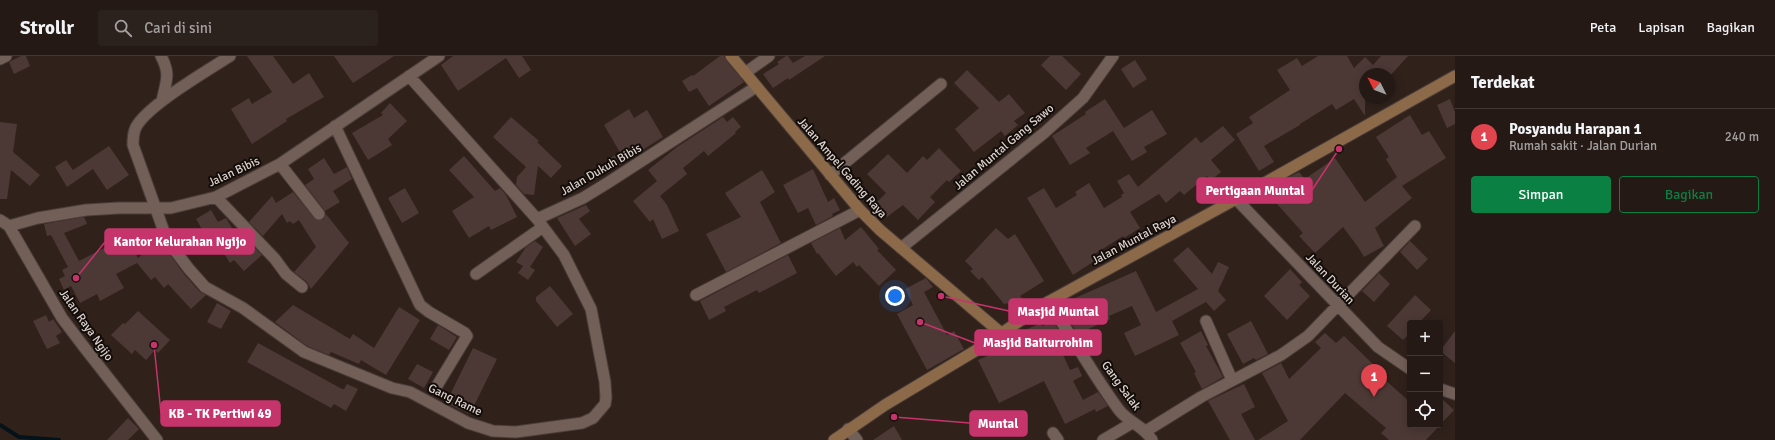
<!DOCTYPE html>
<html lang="id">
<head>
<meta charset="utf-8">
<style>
	:root { --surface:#241914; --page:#2c221d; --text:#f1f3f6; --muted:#a3a0a0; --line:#413834; --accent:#0b8043 }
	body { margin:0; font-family:Signika,sans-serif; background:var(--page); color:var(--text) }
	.controls { position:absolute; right:12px; bottom:12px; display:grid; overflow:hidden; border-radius:4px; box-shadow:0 2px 10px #0003 }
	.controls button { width:36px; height:36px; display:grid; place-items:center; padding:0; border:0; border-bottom:1px solid var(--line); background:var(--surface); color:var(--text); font:20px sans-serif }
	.compass { position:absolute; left:1359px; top:12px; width:36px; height:36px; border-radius:50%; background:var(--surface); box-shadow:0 2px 10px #0003; rotate:312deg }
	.you { position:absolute; left:895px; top:240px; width:14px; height:14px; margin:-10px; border:3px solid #fff; border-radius:50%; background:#1a73e8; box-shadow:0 0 0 6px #1a73e833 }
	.badge { display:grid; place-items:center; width:26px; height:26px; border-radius:50%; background:var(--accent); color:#fff; font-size:13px; font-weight:700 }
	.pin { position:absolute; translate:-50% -33px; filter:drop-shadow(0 1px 2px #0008) }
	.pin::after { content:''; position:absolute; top:21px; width:14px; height:12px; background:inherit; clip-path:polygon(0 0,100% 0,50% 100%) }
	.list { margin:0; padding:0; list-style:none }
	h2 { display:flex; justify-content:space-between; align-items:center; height:52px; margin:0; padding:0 16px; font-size:17px }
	h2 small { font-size:13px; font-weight:400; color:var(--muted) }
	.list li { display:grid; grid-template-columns:26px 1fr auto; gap:12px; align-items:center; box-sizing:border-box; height:56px; padding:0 16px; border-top:1px solid var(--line) }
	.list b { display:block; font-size:15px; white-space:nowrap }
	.list p { margin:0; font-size:13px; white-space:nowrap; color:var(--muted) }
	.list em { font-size:13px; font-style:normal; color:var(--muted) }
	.actions { display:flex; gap:8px; padding:12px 16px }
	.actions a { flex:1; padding:9px 0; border:1px solid var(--accent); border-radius:4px; text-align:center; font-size:14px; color:var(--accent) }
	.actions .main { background:var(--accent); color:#fff }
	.icon { flex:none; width:22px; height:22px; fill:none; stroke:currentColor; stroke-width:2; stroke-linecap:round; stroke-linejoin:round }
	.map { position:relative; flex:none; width:1455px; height:384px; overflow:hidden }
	header { display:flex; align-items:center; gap:24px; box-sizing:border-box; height:56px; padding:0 20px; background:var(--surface); border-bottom:1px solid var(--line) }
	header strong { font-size:19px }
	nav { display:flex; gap:22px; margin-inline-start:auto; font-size:14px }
	.search { width:280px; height:36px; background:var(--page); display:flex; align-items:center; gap:10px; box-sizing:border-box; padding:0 14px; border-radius:4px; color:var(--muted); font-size:15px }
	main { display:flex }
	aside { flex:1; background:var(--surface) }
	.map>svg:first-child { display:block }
</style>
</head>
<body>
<header>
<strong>Strollr</strong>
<div class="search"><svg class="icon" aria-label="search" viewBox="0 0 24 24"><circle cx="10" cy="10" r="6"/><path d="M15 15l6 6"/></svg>Cari di sini</div>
<nav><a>Peta</a><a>Lapisan</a><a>Bagikan</a></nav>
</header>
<main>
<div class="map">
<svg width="1455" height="384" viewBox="0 0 1455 384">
	<rect width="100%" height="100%" fill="#30211b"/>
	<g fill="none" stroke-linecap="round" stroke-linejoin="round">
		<path stroke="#041319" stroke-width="4" d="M0 369 19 381 59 384"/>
	</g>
	<path fill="#4c3936" d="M21 0H26L30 10 14 18 9 6Z
		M247 0H273L293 28 309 17 324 41 286 63 287 65 252 88 231 53 249 42 252 48 272 36Z
		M334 0H394L353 27Z
		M453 0H522L531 14 519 22 506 2 458 35 441 9Z
		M720 0H724L726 4 744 26 709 50 697 32 689 36 682 25 692 19 693 20Z
		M786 0H788L793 7 805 0H825L789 24 788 22 773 32 763 18 779 8 777 6Z
		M1050 0H1062L1081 18 1066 34 1041 9Z
		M1318 0H1347L1354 12 1365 1 1373 9 1381 0H1408L1389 21V18H1365V60L1354 43 1336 54 1332 48 1300 68V69L1264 90 1274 106 1259 115 1236 78 1253 67 1249 61 1290 34 1277 14 1297 2 1302 10Z
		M1135 4 1147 23 1133 32 1121 13Z
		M967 14 999 46 1009 38 1025 57 1014 65 1018 69 1005 80 1001 75 974 96 955 73 979 52 954 27Z
		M1105 43 1124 72 1152 54 1167 78 1144 91 1147 96 1132 105 1113 75 1086 92 1090 97 1070 109 1052 80 1086 58 1085 56Z
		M1450 43 1455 56V68L1447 72 1437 49Z
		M390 47 407 65 388 83 392 89 368 104 352 77 383 59 381 57Z
		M629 53 634 62 647 54 663 81 625 105 604 69Z
		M1410 59 1422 79 1429 75 1446 102 1402 130 1412 142 1375 172 1384 190 1364 201 1358 191 1343 171 1315 197 1299 180 1303 177 1269 139 1287 122 1299 116 1305 123 1335 102 1365 146 1397 121 1386 103 1389 101 1376 81Z
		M511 61 539 85 537 86 562 110 551 122 538 110 534 139 524 138 516 129 517 121 526 111 493 81Z
		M723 61 727 66 733 61 741 71 735 76 736 77 708 100 704 95 683 112 687 118 660 140 667 149 679 175 662 183 653 163 650 166 633 145 657 125 648 114 677 91Z
		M0 66 17 68 13 96 40 119 30 130 11 114 7 143H0Z
		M1223 70 1235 84 1211 104 1221 116 1211 124 1207 120 1184 139 1180 135 1166 147 1159 138 1130 156 1140 172 1124 182 1123 180 1093 199 1096 204 1073 219 1027 142 1044 132 1056 152 1077 139 1075 136 1089 127 1104 152 1122 141 1121 139 1124 137 1117 125 1129 118 1138 131 1196 81 1201 87Z
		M109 90 129 119 107 134 93 113 67 131 55 111 66 104 73 114Z
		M939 92 961 115 949 126 947 124 930 141 935 146 918 164 903 149 887 161 874 149 886 137 867 118 888 98 907 117 923 100 927 104Z
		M617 98 623 107 613 113 607 104Z
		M464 100 495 135 500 132 506 139 517 161 491 174 489 170 469 182 452 155 474 141 449 114Z
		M324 102 334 118 347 111 352 123 333 135 340 146 325 155 305 129 314 123 308 113Z
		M813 113 828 146 834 142 840 154 832 158 833 160 816 169 808 152 798 157 783 129Z
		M762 114 775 136 760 146 781 187 726 216 706 178 741 161 725 137Z
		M405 132 419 157 402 167 388 142Z
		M293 136 316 164H323L326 158 349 187 311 233 307 226 294 216 316 191 299 164 293 168 290 165 287 167 282 158 263 180 249 166 272 140 276 147Z
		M586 149 590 155 579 163 591 178 575 190 557 162Z
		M211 154 218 166 226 162 236 179 239 176 262 199 244 215 234 204 230 207 216 184 210 187 196 163Z
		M84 161 87 168 64 177 79 205 112 188 111 186 125 179 138 202 159 184 184 218 200 236 206 239 191 253 168 228 164 232 155 221 151 224 137 207 116 218 124 232 100 245 97 238 80 247 71 230 64 234 59 223 65 220 62 214 68 211 51 179 47 180 44 168Z
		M861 171 879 193 877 194 896 214 879 230 859 209 857 211 853 206 836 220 818 197 817 198 811 187 840 172 845 184Z
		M996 172 1008 183 1015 178 1044 225 1020 240 1024 244 1004 248 982 221 979 224 970 215 973 213 965 205Z
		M535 185 543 191 530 211 535 214 528 224 518 217 523 210 516 206 526 191Z
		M1410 185 1428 203 1417 214 1400 196Z
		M1188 191 1212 218 1218 206 1229 211 1218 235 1226 244 1214 255 1206 246 1172 265 1179 279 1135 300 1124 277 1141 269 1132 250 1109 260 1110 263 1078 278 1065 259 1069 257 1064 247 1136 215 1156 256 1198 233 1173 204Z
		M788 199 797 217 759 237 757 234 724 251 726 255 709 264 700 245Z
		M1290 213 1302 226 1299 229 1310 240 1287 264 1264 240Z
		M1379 217 1390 228 1374 246 1362 235Z
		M926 222 933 231 924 236 947 279 954 275 964 293 927 314 897 258 913 249 905 233Z
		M550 230 573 258 557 271 536 245V241Z
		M1415 239 1431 254 1419 267H1410V277L1403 284 1387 270Z
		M217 247 231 255 221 273 207 266Z
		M293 249 350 283 353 278 374 292 399 251 420 264 386 319 361 304 359 308 331 296 329 299 307 290 275 266Z
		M138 255 170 284 158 297 155 294 146 304 135 294 132 298 111 279 123 267 125 268Z
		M46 259 49 266 53 263 62 276 56 280 60 287 47 293 33 265Z
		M1053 265 1066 286 1059 290 1070 314 1078 311 1082 320 1073 325 1083 344 1098 336 1108 350 1096 356 1095 353 1065 368 1044 325 999 347 978 304 1027 283 1023 275 1041 267 1042 270Z
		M1251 265 1268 298 1256 304 1254 302 1243 308 1227 278Z
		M438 269 457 281 449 294 430 283Z
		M1201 275 1208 289 1206 290 1223 321 1202 333 1194 317 1196 316 1180 287Z
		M1455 275V307L1440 295Z
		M1325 277 1336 287 1344 280 1377 312 1375 315 1410 346V369H1440L1426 384H1389L1381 377 1386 372 1345 337 1300 384H1258L1288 365 1262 317 1281 307 1289 323 1321 292 1315 286Z
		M258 287 342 333H344L347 328 358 333 346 355 334 348 331 352 247 306Z
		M473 292 497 303 470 358 446 347Z
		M417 308 433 316 424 332 408 323Z
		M1244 328 1255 351 1241 358 1255 384H1230L1208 345Z
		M1440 341 1454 354 1440 369Z
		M128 362 139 373 128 384H107Z
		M894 370 902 384H873Z"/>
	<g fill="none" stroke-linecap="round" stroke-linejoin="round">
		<g stroke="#4b3e3a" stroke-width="13">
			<path id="minor" d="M161 0C171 19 166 25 162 45
				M230 0C207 15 148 49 136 71 133 77 133 82 133 89L167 184 189 213 205 231 243 252 304 296 392 332 410 336 468 367 493 375 516 376 582 367 593 362 605 348 606 342 605 326 591 253 564 199 537 163 409 20
				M0 3 6 0
				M745 17 769 0
				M335 70 420 249 429 256 465 277 467 280 435 333
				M280 108 319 158
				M830 119 941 28
				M216 141 275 203 286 218 302 231
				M1236 143 1378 291 1410 313
				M537 163 583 142 609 126 756 31
				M0 164 9 170 62 262 84 291 157 384
				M9 170 38 162 86 154 119 152H171L216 141 280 108 439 0
				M901 192 1044 77 1083 42 1113 0
				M476 218 543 171
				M696 239 860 154
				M1048 246C1073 281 1093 319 1119 354 1129 367 1144 370 1152 384
				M1206 265 1232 324
				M1440 333 1455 338
				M848 373 857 384
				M1146 375 1201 341 1281 299 1308 280 1415 170
				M1053 377 1058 384
				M1103 384 1132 367"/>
		</g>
		<g stroke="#4b3e3a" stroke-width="13">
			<path id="secondary" d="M731 0 860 154 880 174 1001 277
				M834 384 885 349 975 295 1048 246 1236 143 1455 20"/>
		</g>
		<use href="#minor" stroke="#726058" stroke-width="11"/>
		<use href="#secondary" stroke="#8c6a49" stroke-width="11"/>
	</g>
	<g text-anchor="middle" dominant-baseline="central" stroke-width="4" stroke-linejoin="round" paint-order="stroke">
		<g font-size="12" fill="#ded3cf" stroke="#130d0a">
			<text transform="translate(1004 91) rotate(-40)">Jalan Muntal Gang Sawo</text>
			<text transform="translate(842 112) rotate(49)">Jalan Ampel Gading Raya</text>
			<text transform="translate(601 114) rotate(-30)">Jalan Dukuh Bibis</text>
			<text transform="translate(234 116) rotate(-25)">Jalan Bibis</text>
			<text transform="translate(1134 184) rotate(-28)">Jalan Muntal Raya</text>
			<text transform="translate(1330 223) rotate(47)">Jalan Durian</text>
			<text transform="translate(86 269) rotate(55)">Jalan Raya Ngijo</text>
			<text transform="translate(1121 330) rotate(54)">Gang Salak</text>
			<text transform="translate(455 344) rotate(26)">Gang Rame</text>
		</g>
	</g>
	<path fill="none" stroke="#c6346c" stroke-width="1.5" d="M1339 93L1312 134M76 222L105 186M941 240L1009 255M920 266L975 287M154 289L161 357M894 361L970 367"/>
	<g fill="#c6346c" stroke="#130d0a" stroke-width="1.5">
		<circle cx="1339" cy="93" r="4"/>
		<circle cx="76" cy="222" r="4"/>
		<circle cx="941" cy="240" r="4"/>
		<circle cx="920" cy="266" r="4"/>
		<circle cx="154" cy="289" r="4"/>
		<circle cx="894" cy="361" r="4"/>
	</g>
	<g fill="#c6346c" stroke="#c6346c" stroke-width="1.5">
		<rect x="1197" y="122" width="115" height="25" rx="4"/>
		<rect x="105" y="173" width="149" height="25" rx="4"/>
		<rect x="1009" y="243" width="98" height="25" rx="4"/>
		<rect x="975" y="274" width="126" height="25" rx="4"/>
		<rect x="161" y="345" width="119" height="25" rx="4"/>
		<rect x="970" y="355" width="57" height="25" rx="4"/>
	</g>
	<g font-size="13" text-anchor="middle" font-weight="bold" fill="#fff">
		<text x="1255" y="139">Pertigaan Muntal</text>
		<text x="180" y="190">Kantor Kelurahan Ngijo</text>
		<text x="1058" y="260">Masjid Muntal</text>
		<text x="1038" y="291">Masjid Baiturrohim</text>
		<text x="220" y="362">KB - TK Pertiwi 49</text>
		<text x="998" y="372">Muntal</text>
	</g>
</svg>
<div class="controls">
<button>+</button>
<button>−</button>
<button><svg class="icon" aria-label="locate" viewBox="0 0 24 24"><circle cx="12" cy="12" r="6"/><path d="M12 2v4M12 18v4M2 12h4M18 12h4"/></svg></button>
</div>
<svg class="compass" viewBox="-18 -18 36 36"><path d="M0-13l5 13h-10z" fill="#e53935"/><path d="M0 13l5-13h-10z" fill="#a3a0a0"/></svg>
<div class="you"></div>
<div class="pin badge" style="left:1374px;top:341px;background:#e0444e">1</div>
</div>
<aside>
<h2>Terdekat<small></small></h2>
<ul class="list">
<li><span class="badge" style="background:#e0444e">1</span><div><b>Posyandu Harapan 1</b><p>Rumah sakit · Jalan Durian</p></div><em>240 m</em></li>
</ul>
<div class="actions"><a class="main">Simpan</a><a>Bagikan</a></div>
</aside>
</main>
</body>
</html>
